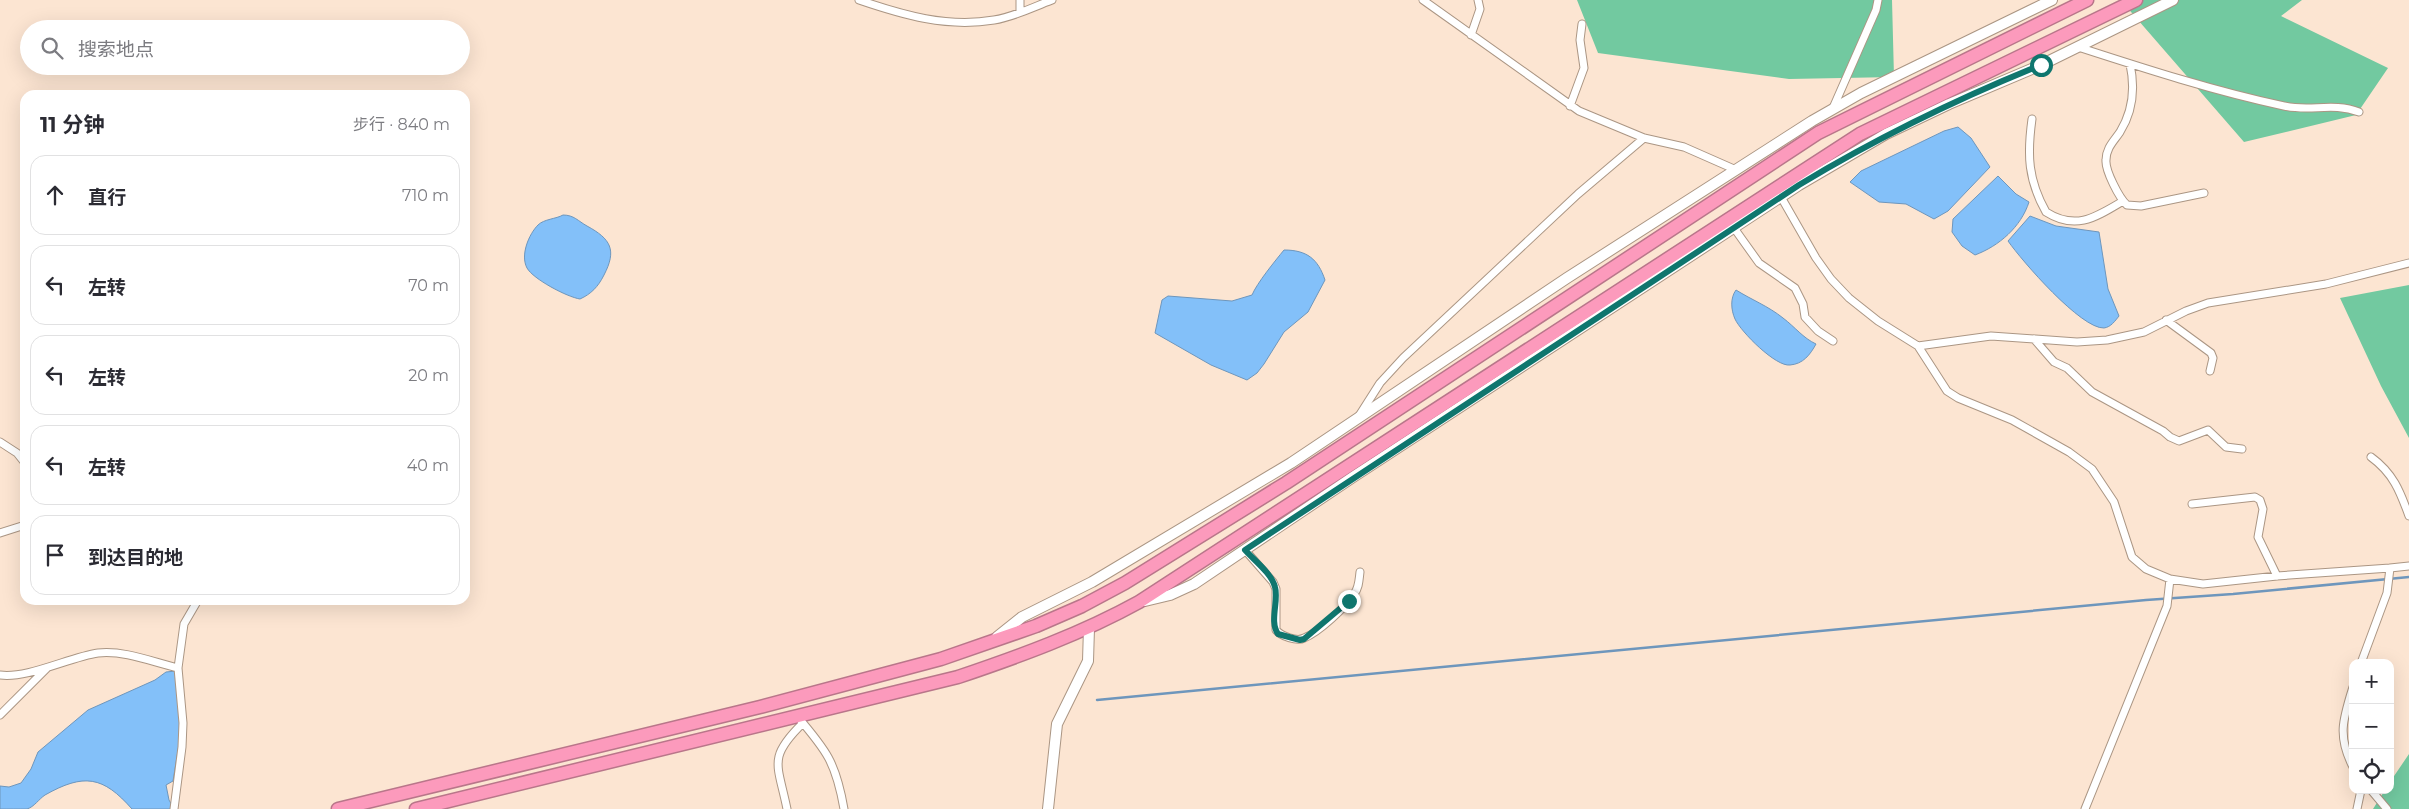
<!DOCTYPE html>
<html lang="zh">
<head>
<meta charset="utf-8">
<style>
	:root { --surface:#fff; --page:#f2f2f3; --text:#2b2b33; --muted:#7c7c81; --line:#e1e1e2 }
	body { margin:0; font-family:Montserrat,"Noto Sans SC",sans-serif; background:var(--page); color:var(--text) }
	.controls { position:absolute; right:15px; bottom:15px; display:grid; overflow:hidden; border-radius:10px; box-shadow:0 5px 20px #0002 }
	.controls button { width:45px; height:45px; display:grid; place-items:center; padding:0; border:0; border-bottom:1px solid var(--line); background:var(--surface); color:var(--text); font:25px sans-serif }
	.stop { position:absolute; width:15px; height:15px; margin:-11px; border:4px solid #0f766e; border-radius:50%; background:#fff }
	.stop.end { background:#0f766e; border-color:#fff; box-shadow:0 1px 5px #0008 }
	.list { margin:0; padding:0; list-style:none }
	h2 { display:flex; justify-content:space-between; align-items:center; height:65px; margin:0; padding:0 20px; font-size:21px }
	h2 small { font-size:16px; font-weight:400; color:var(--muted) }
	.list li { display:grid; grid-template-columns:32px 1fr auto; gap:15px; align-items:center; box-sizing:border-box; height:80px; margin:0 10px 10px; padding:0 10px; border:1px solid var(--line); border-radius:15px }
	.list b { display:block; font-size:19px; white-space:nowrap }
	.list em { font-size:16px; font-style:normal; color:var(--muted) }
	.icon { flex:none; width:28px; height:28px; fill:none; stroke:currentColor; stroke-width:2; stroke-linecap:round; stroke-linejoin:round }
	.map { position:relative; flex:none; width:2409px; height:809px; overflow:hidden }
	.search { position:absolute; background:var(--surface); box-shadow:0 5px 20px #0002; left:20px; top:20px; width:450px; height:55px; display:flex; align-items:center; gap:12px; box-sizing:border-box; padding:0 18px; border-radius:28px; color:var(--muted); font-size:19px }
	.panel { position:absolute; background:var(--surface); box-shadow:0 5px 20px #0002; left:20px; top:90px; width:450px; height:515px; border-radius:15px }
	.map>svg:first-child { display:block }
</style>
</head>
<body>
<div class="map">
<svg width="2409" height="809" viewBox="0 0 2409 809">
	<rect width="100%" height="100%" fill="#fce5d2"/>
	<path fill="#72c9a0" d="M1577 0H1892L1894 77 1789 79 1598 53Z
		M2138 0H2302L2281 16 2388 68 2356 115 2244 142 2125 5Z
		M2409 285V438L2381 386 2340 298Z
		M2409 754V809H2373L2385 790H2390V782Z"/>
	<path fill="#83c0f9" stroke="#6e96bc" d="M1958 127 1971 138 1990 167 1948 211 1934 219 1906 204 1879 202 1850 182 1861 171 1944 131Z
		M1998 176 2016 194 2029 202C2021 227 1999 246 1975 255L1962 246 1952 232 1953 219Z
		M563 215C574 215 578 221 587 226 611 239 617 250 604 275 598 287 591 294 580 299 567 297 533 279 527 268 520 255 529 234 538 225 544 219 556 219 563 215Z
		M2030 216 2056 226 2099 232 2108 289 2119 316C2115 321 2111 327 2104 328 2081 329 2022 261 2008 241Z
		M1284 250C1307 250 1318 259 1325 280L1308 312 1284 332 1264 364 1257 373 1247 380 1211 365 1155 333 1162 300 1168 296 1232 301 1252 295C1257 283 1275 261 1284 250Z
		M1736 290C1752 300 1768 306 1783 318 1795 327 1803 338 1816 344 1810 355 1803 364 1790 365 1776 367 1741 332 1735 319 1731 310 1730 298 1736 290Z
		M176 671 182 726 173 781 166 785 169 800 174 809H132C103 776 84 773 45 795 39 799 34 807 27 809 19 809 8 809 0 809V786L9 787 21 783 31 769 38 752 88 710 155 680 166 672Z"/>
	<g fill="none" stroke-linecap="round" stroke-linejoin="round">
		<path stroke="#6e96bc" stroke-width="2.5" d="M1097 700 2146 600 2233 594 2409 577"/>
		<g stroke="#ab9684" stroke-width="9">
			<path id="street" d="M859 0C903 15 947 28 994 20 1014 17 1033 7 1052 0
				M1020 0V12
				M1423 0 1579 111 1644 138 1684 147 1734 169
				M1471 35 1480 9 1478 0
				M2078 47C2146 69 2214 91 2284 106 2310 112 2333 102 2359 112
				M2130 64C2135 87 2133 111 2120 132 2114 141 2106 148 2106 160 2105 170 2119 198 2127 205L2141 206 2204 193
				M1570 106 1584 68 1580 40 1582 24
				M1833 108 1876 10 1878 0
				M2032 119C2027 155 2028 180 2046 212 2076 231 2096 217 2123 201
				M1781 197 1816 258 1831 279 1849 298 1878 321 1918 346 1947 391 1958 398 2012 420 2069 452 2092 469 2114 502 2132 557 2146 569 2170 579 2203 584 2277 576 2390 568 2387 593 2361 663
				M1734 228 1759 263 1795 288 1803 304 1805 317 1818 331 1833 341
				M2166 320 2211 353 2213 358 2210 371
				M2034 339 2054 362 2067 368 2092 392 2163 431 2170 437 2179 441 2208 430 2226 447 2242 449
				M1918 346 1991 336 2077 342 2107 340 2144 332 2186 311 2208 303 2326 284 2409 263
				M1359 416 1380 383 1403 358 1578 194 1644 138
				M0 442 17 453 25 463
				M2371 457C2393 473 2400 491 2409 516
				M2192 504 2255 497 2260 500 2263 509 2258 537 2277 576
				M0 533 25 525
				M1245 550 1273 582 1276 589V630C1281 636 1297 642 1304 638 1318 633 1346 607 1354 594 1359 588 1359 580 1360 572
				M2390 568 2409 566
				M0 675C27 679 70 657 98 653 124 650 153 662 178 668
				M2353 687C2343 719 2337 736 2353 767
				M0 715 47 668
				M797 716C827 751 836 763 844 809
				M2371 790 2387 809
				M174 809 182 747 183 723 178 668 184 624 198 600
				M787 809C778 764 767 758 803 723
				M2085 809 2167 606 2170 579
				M2357 809 2361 790"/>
		</g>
		<g stroke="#ab9684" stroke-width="12">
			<path id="secondary" d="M1145 601 1170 595 1194 584 1353 477 1799 185 1886 134 1949 104 2041 65 2173 0
				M997 637 1022 617 1092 582 1291 463 1567 278 1812 121 1861 93 2052 0
				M1048 809 1057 724 1088 661 1089 628"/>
		</g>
		<g stroke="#b9768a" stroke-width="15">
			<path id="highway" d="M338 809 760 707 941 659 1036 626 1082 606 1125 583 1286 483 1818 133 2087 0
				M416 809 958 677C1020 656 1081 634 1139 602L1860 134 2136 0"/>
		</g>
		<use href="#street" stroke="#fff" stroke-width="7"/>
		<use href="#secondary" stroke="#fff" stroke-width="10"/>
		<use href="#highway" stroke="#fc9abc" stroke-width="12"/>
	</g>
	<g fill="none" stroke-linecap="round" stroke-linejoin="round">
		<path stroke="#0f766e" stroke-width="6" d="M1349 601 1304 639 1300 640 1278 634C1269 621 1279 601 1275 587 1272 574 1254 560 1245 550L1799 185C1877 138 1957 99 2041 65"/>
	</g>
</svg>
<div class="controls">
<button>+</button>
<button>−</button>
<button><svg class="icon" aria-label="locate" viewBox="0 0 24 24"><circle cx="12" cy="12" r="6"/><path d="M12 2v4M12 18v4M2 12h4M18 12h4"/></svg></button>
</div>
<div class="stop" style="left:2041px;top:65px"></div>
<div class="stop end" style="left:1349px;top:601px"></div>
<div class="search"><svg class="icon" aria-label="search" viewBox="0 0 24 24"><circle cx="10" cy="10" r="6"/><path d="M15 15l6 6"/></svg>搜索地点</div>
<section class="panel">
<h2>11 分钟<small>步行 · 840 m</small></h2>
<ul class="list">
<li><svg class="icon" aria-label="ahead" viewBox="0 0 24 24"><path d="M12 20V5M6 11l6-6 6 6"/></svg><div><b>直行</b></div><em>710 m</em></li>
<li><svg class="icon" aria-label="left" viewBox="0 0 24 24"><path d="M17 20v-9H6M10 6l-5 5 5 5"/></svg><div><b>左转</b></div><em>70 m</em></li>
<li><svg class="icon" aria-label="left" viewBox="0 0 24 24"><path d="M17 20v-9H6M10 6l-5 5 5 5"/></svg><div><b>左转</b></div><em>20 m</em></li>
<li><svg class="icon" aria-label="left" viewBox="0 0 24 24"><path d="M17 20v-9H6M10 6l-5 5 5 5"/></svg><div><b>左转</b></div><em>40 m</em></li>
<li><svg class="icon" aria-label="arrive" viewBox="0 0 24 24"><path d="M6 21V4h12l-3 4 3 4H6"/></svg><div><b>到达目的地</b></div></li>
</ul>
</section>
</div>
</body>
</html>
